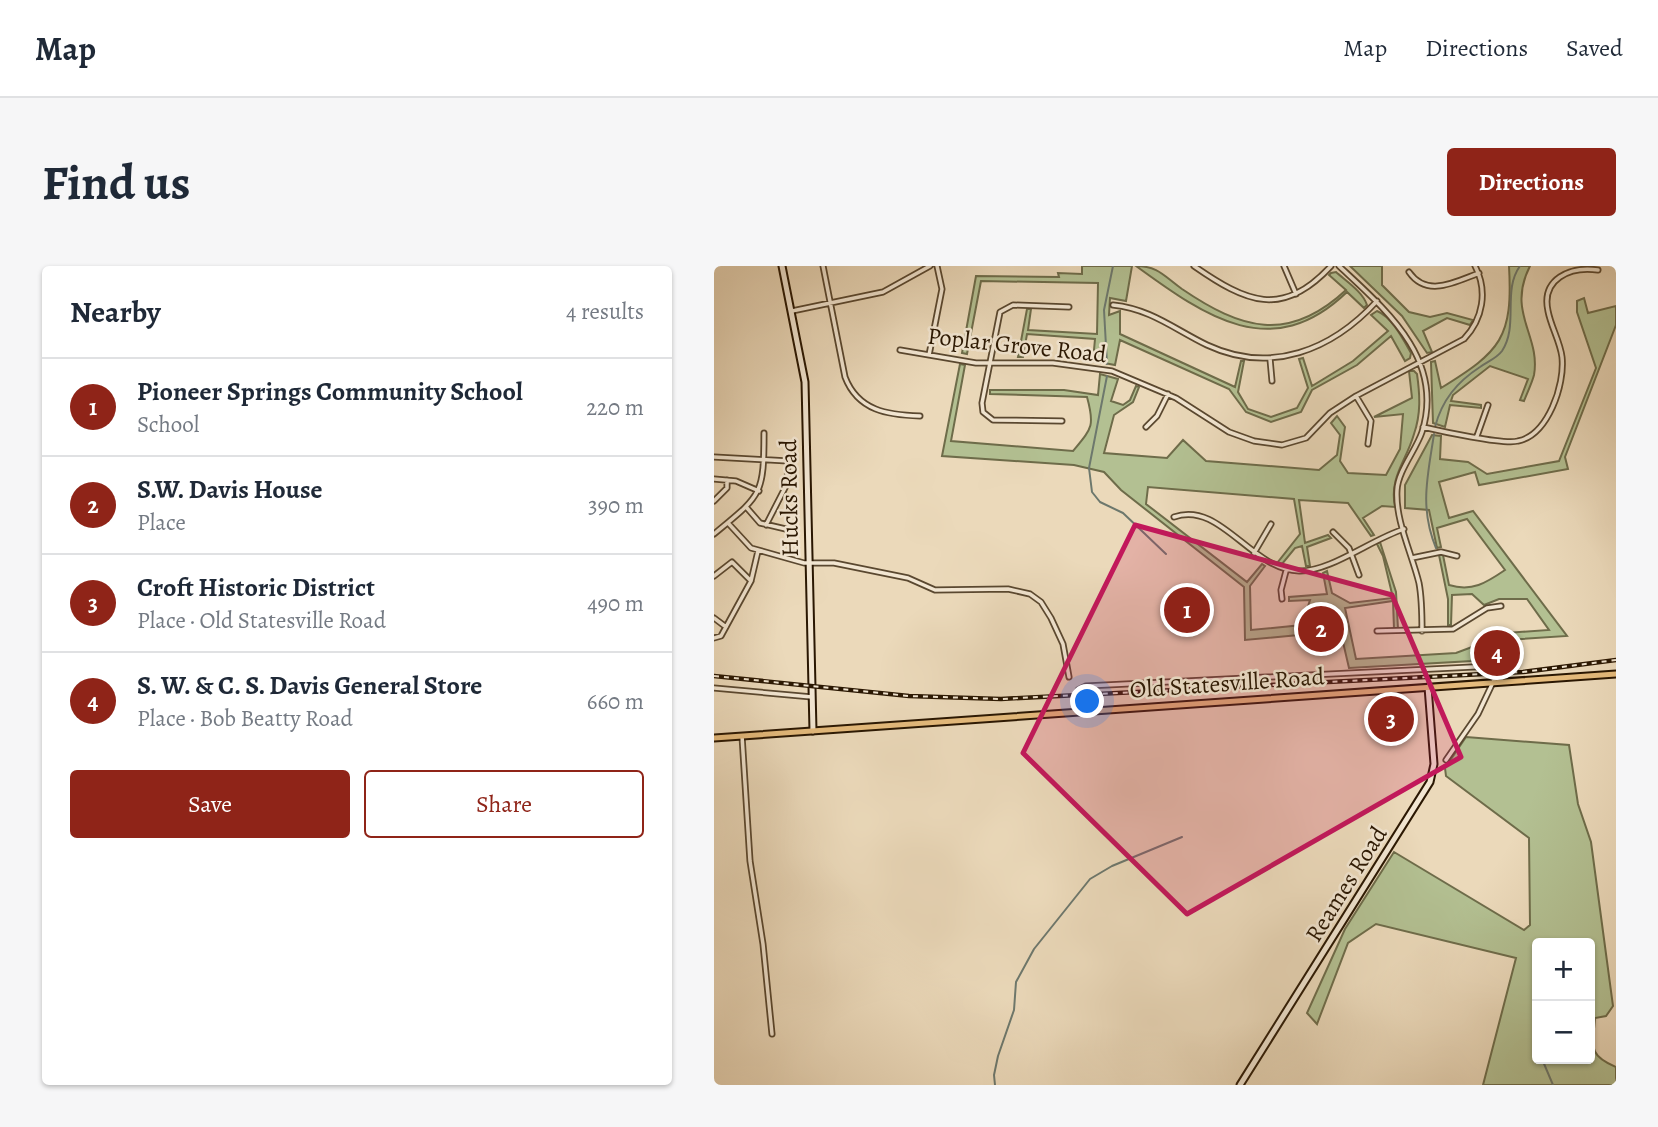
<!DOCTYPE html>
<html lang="en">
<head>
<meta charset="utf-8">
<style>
	:root { --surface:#fff; --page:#f6f6f7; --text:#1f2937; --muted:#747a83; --line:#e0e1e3; --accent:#8f2418 }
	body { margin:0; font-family:Alegreya,serif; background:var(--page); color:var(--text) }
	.controls { position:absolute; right:21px; bottom:21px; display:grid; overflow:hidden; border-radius:7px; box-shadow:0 2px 5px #0004 }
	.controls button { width:63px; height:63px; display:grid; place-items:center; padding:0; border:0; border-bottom:2px solid var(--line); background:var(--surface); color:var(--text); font:35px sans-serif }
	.you { position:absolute; left:374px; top:436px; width:24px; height:24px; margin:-18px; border:5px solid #fff; border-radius:50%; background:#1a73e8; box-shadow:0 0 0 10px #1a73e833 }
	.badge { display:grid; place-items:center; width:46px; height:46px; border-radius:50%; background:var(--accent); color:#fff; font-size:23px; font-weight:700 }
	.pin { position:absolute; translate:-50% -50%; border:4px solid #fff; box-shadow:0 2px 7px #0006 }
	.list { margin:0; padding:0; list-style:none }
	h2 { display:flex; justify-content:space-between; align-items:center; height:91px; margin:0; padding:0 28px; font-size:30px }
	h2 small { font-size:23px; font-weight:400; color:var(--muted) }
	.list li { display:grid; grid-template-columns:46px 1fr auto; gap:21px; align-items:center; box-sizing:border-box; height:98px; padding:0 28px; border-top:2px solid var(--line) }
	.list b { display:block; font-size:26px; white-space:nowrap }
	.list p { margin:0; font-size:23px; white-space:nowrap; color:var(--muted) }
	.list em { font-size:23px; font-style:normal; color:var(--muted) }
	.actions { display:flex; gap:14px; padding:21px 28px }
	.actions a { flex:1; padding:16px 0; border:2px solid var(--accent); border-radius:7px; text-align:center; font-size:24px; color:var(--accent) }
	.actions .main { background:var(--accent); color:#fff }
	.map { position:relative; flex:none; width:902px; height:819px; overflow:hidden; border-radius:7px }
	header { display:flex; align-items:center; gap:42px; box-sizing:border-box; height:98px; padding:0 35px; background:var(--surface); border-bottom:2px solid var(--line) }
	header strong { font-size:33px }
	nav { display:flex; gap:38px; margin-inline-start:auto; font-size:24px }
	.intro { display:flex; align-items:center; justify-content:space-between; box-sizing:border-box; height:168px; padding:0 42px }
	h1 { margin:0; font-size:49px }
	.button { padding:18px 32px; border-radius:7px; background:var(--accent); color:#fff; font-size:24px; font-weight:700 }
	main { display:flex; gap:42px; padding:0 42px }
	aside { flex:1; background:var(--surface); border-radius:7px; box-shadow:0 2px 5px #0004 }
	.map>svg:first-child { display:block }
</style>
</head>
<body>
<header>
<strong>Map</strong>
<nav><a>Map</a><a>Directions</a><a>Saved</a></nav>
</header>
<div class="intro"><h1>Find us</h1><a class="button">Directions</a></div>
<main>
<aside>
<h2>Nearby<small>4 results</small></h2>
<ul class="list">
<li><span class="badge">1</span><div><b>Pioneer Springs Community School</b><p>School</p></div><em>220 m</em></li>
<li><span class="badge">2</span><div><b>S.W. Davis House</b><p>Place</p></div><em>390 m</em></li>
<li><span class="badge">3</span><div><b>Croft Historic District</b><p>Place · Old Statesville Road</p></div><em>490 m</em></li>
<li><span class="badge">4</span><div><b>S. W. &amp; C. S. Davis General Store</b><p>Place · Bob Beatty Road</p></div><em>660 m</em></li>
</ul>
<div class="actions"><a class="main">Save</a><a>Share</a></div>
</aside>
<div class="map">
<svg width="902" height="819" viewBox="0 0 902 819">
	<rect width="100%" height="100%" fill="#ebd9ba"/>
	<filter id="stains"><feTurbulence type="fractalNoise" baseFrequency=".00286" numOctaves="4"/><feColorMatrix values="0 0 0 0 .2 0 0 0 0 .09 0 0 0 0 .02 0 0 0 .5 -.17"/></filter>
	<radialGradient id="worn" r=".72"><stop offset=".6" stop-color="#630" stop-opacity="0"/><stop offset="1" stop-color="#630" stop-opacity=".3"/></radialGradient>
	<path fill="#b3c092" stroke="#6e6c4a" stroke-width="2" fill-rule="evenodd" d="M368 0H418L412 35 396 32 395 49 406 45V68L521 121 527 95H530L524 126 534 143 557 151 583 142 594 122 585 93 589 92 598 120 639 95 674 65 657 49 663 45C678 51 689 73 697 87L696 92 691 95 677 70 643 99 598 124 587 146 557 156 532 146 515 123 406 74 401 99 379 95 381 73 313 68 309 91H304L313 43H317L314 64 383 68 384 17 267 15 253 88 248 87 262 10 345 11 344 7 368 8Z
		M422 0C444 0 450 10 468 23 527 63 574 78 632 24L615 9 617 7 622 6C632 15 649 26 653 39L650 42 633 26C558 98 492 51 422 0Z
		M636 0H668V19L695 46 716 51 733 47 759 54 756 59 733 52 709 65 718 86 713 87 688 50Z
		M795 0H816C792 47 827 69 820 109 818 117 813 127 810 135L806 134 814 113 776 100 739 129 737 135 767 139V142L736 139 731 161 719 157 717 96 721 95 727 122C787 85 799 72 795 0Z
		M870 32 874 47 902 40V59L851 191 854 203 765 219 761 206 725 216 735 252 759 245 853 370 778 375 757 386 758 395 635 402 622 346 610 340 604 341 595 368 531 374 530 321 407 224 390 206 360 199 228 190 246 98 251 99 237 175 359 185C378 162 381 160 373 131L276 128V124H350L384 129 386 108 404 113 397 135 409 139 416 134 422 120 425 121 419 136 400 149 390 187 453 192 469 174 492 195 605 204 623 189 626 169 617 157 623 150 631 161 626 195 634 207 672 209 686 183 689 148 660 151 698 132 695 105H700L703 108C706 129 707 148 700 168 692 196 675 211 681 241L668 240 649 252 660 269 657 270 634 237 585 234 591 277 614 269 617 272 593 281 596 300H592L588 280 581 282 568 298 564 296 586 268 580 233 434 221 432 238 533 316 548 298 551 300 536 320 537 364 588 359 596 334 575 335V331L613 328 609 307 613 305 618 327 636 337 679 332 669 290 663 278 666 276 682 326 684 363H680L679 335 631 342 642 393 742 387 766 378 778 368 835 364 813 333H785L770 339 758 328 738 329 737 359H734V333L725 289H729L735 319C758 326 772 317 791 304L753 253 723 262 727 281 723 282 715 244 691 242V219L718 169 727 170 726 193 754 196 773 208 845 195 882 102 863 46V35Z
		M752 471 855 479 864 538 877 576 899 740 892 750 881 752C879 780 873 789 902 801V819H769L802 692 662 658 634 677 603 758 593 747 631 663 680 586 810 664 816 659 815 572 732 510 731 502ZM823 677H876V793H823Z"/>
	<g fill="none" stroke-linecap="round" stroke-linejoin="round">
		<path stroke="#6d786d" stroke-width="2" d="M393 98 390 44 399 0
			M393 110 375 202 378 226 386 236 409 247 452 288
			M721 161C728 134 743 116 766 101 773 96 783 92 788 85 805 59 788 25 806 0
			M720 168C714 209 705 241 722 282
			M839 677 840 674
			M823 755V756
			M828 793 839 819
			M281 819 280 809 284 790 300 744 302 716 320 683 376 613 398 600 468 571"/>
		<g stroke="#5a4830" stroke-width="7">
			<path id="minor" d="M109 0 131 111C144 145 174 149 206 150
				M480 0C532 36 568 53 617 0
				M570 0 582 28
				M625 0C672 44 731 93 708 166 702 184 684 205 683 224 681 254 698 288 705 317 708 333 708 349 708 365
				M695 6C713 32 741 16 765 7
				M399 39C437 43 460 63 493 79 557 109 618 84 663 35
				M78 45 169 26 216 0
				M186 84 262 97H339L398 105 462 132 515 166 540 175 568 179 592 172 616 147 642 130 750 73C769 53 774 25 761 0
				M215 89 228 23 223 0
				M556 93 558 115
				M642 130 657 155 654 178
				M348 155 279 154 269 146 268 137 286 46 299 39 355 41
				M432 161 443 150 454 128
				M709 161C726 165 790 179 804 175 834 169 851 119 848 91 846 75 837 61 834 45 827 13 856 0 884 4
				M763 170 774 139
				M0 191 74 195 73 218 52 259
				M0 213 22 215 45 225
				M0 235 13 222V214
				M33 242 46 257 76 264
				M460 251C506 234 537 304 585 305 616 306 658 273 690 263
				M14 257 37 282 90 297H120L194 312 221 324 294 323 316 328 327 336 337 352 349 378 355 411
				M619 266 635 282 645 309
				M0 268C47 229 50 230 50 167
				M540 287 557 258
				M698 292 727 286 743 290
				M0 310 18 296 37 315
				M568 333 567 324 572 305
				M0 352 12 361
				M663 365 739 363 773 342 787 340
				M0 372 7 370 37 315 44 285
				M0 422 98 431
				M362 444 364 424 372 420 779 400 782 410 764 448 732 494
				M28 470 36 595 49 678 58 768"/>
		</g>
		<g stroke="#2a1702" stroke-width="9">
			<path id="secondary" d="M68 0 91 116 99 465
				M526 819 716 516 720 498 714 421"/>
		</g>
		<g stroke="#2a1702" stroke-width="9">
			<path id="primary" d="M0 472 902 408"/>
		</g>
		<use href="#minor" stroke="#f2e6d2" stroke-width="3.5"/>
		<use href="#secondary" stroke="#f2e6d2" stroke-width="5"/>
		<use href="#primary" stroke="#e6bc7d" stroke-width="5"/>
		<g stroke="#2a1702" stroke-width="4.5">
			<path id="rail" d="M0 410 195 430 287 433 809 406 902 394"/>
		</g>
		<use href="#rail" stroke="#f2e6d2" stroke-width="2" stroke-dasharray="5" stroke-linecap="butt"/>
	</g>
	<path fill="#c2185b" fill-opacity="0.2" stroke="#c2185b" stroke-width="5" stroke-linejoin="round" d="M421 259 678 329 747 491 473 648 309 487Z"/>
	<g text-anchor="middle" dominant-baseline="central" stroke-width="5" stroke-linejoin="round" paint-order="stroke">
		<g font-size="24" fill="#2a1702" stroke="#f2e6d2">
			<text transform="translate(303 79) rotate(6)">Poplar Grove Road</text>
			<text transform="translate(75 232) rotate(-91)">Hucks Road</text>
			<text transform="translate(513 417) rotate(-4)">Old Statesville Road</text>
			<text transform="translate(632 618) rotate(-58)">Reames Road</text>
		</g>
	</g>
	<rect width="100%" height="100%" filter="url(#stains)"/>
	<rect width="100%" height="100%" fill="url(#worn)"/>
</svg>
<div class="controls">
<button>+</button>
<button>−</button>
</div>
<div class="you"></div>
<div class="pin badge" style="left:473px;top:344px">1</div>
<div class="pin badge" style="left:607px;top:363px">2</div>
<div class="pin badge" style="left:677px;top:453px">3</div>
<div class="pin badge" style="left:783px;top:387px">4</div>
</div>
</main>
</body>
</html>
